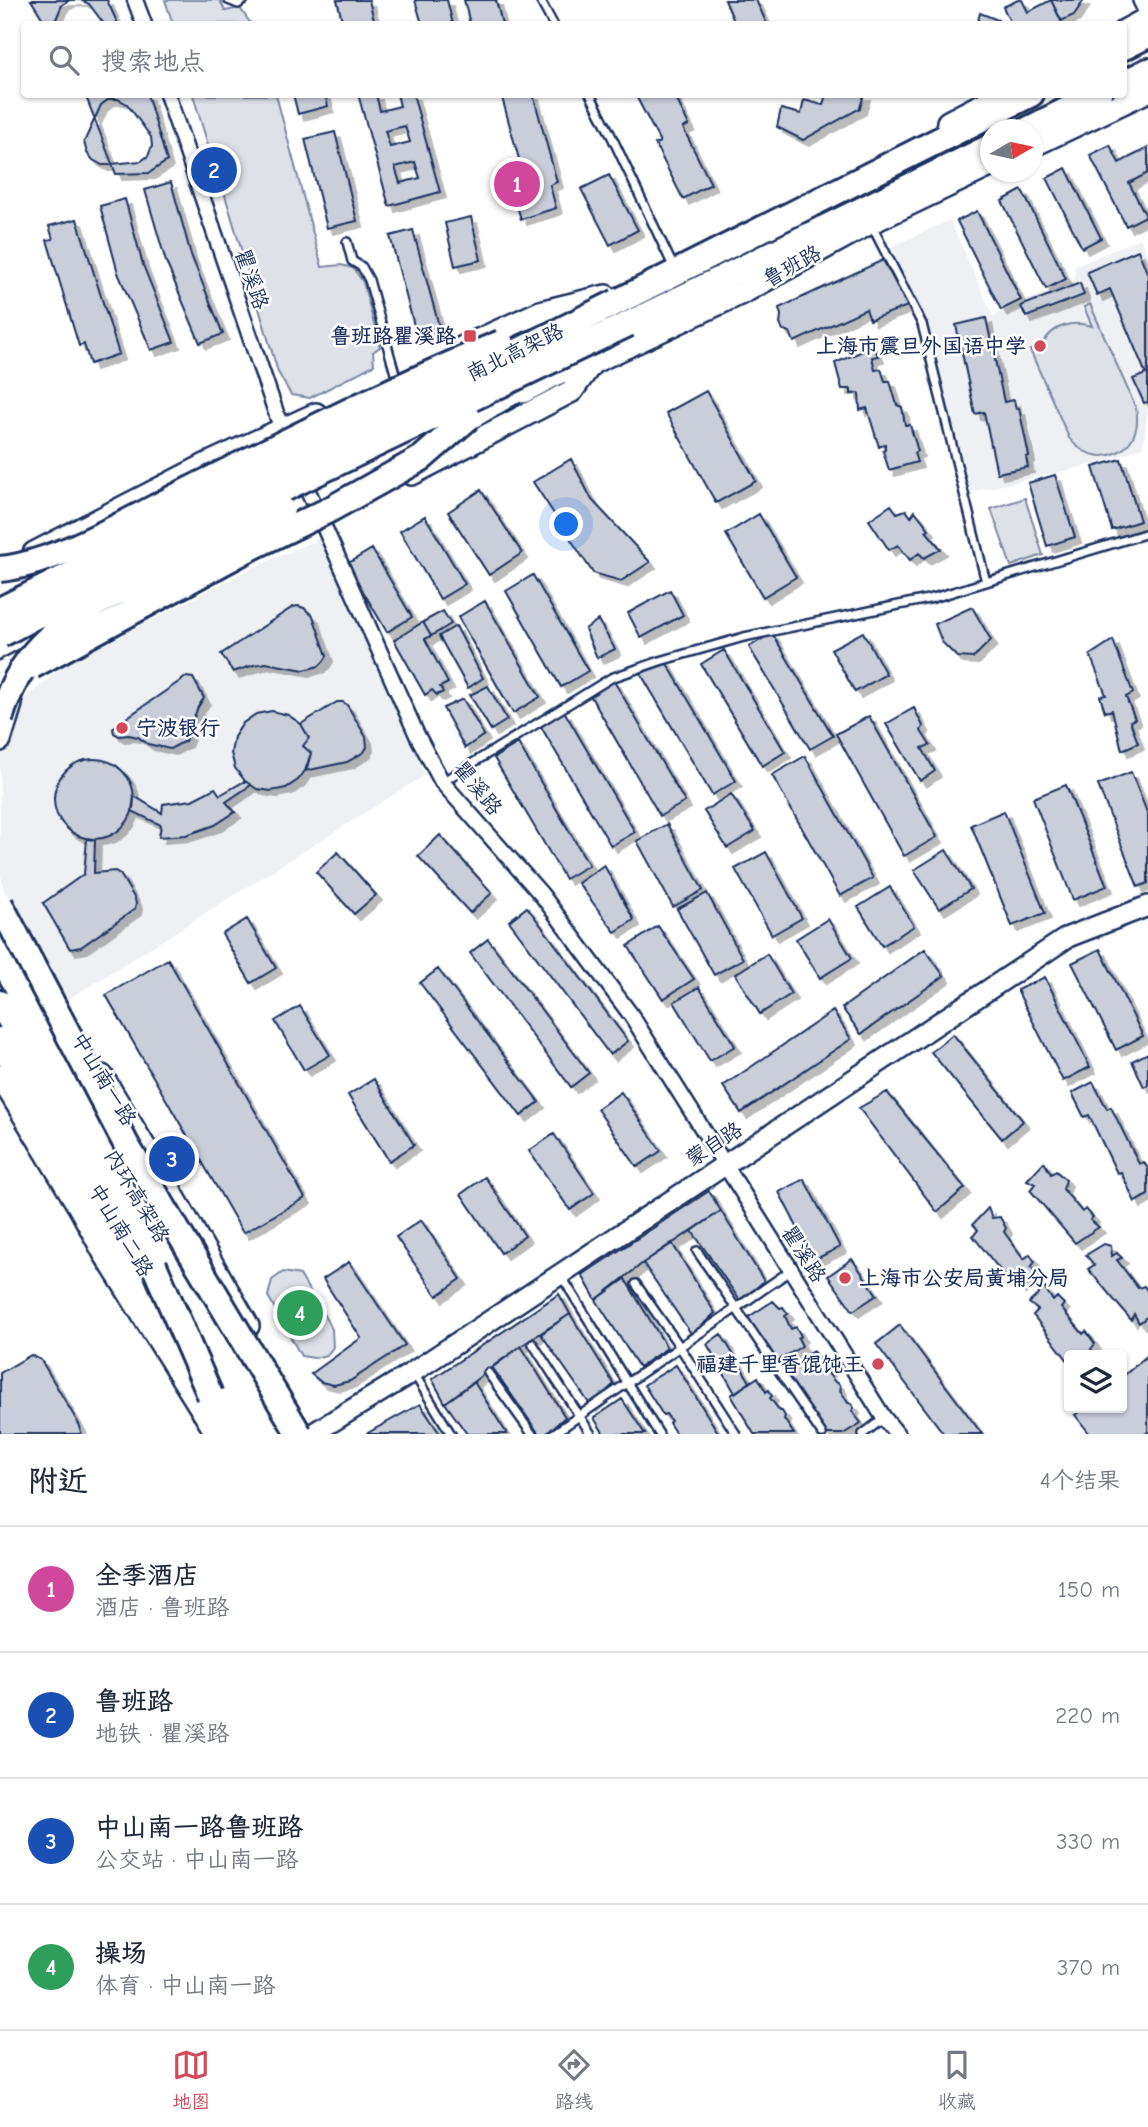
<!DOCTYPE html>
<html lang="zh">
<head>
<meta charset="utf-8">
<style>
	:root { --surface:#fff; --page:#f2f2f3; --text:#1f2937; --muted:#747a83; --line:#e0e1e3; --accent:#d1495b }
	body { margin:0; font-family:"Comic Neue","LXGW WenKai TC",sans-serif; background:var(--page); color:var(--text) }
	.controls { position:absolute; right:21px; bottom:21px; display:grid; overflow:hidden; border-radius:7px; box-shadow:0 2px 5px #0004 }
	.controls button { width:63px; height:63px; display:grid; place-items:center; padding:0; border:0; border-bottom:2px solid var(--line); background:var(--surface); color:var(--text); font:35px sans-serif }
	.compass { position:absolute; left:980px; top:119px; width:63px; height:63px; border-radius:50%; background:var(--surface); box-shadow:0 2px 5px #0004; rotate:81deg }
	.you { position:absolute; left:567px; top:525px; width:24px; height:24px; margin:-18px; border:5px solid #fff; border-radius:50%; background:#1a73e8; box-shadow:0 0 0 10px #1a73e833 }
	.badge { display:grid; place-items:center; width:46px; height:46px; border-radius:50%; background:var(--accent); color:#fff; font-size:23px; font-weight:700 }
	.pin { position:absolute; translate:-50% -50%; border:4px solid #fff; box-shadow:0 2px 7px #0006 }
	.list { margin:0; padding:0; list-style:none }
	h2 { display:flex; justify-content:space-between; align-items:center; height:91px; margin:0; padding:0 28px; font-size:30px }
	h2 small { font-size:23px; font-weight:400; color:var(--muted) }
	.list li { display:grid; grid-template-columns:46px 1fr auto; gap:21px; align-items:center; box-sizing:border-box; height:126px; padding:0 28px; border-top:2px solid var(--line) }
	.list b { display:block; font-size:26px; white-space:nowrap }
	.list p { margin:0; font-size:23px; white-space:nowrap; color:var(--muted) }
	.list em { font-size:23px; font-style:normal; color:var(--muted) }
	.icon { flex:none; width:38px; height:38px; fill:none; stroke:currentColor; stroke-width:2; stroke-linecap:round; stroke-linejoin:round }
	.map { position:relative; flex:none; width:1148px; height:1434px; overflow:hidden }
	.search { position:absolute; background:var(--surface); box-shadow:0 2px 5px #0004; left:21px; right:21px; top:21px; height:77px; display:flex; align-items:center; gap:18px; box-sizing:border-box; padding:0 24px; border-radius:7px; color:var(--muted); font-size:26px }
	.sheet { height:595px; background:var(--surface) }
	nav { display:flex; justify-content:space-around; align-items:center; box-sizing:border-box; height:98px; border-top:2px solid var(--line); background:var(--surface); font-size:19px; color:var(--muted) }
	nav a { display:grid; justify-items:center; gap:4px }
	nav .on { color:var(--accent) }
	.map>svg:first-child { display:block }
</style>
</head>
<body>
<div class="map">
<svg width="1148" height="1434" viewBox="0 0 1148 1434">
	<defs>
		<filter id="shadow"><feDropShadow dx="6" dy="6" stdDeviation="0" flood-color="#0004"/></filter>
	</defs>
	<rect width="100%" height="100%" fill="#fff"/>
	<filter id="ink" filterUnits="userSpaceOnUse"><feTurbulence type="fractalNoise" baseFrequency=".0143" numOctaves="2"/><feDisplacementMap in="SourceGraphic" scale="14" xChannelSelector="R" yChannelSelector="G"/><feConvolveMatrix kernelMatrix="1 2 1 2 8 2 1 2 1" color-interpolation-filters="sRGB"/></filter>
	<g filter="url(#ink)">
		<path fill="#eff0f4" d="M950 220 993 316 1075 279 1074 267 1140 238 1148 257V407L1143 447 1103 462 971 492 926 322 891 247Z
			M319 539 425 775 67 1000 6 899 0 872V761L14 708 63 666 248 570Z"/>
		<path fill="#dee1e7" stroke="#7c88a2" stroke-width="2" d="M165 0H220L225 11 240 8 251 24H173Z
			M193 95H276L322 267 341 265 353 268 363 282 380 347 373 352 374 365 310 398 291 395 278 372 218 172 211 155Z
			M1090 304 1136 408C1145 453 1096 473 1069 438L1030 350 1035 348 1039 353C1047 328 1068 319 1092 326L1084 307Z
			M1025 498 1043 555 1011 566 991 509Z
			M283 1272 300 1275 332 1329 333 1347 327 1355 314 1358 301 1356 268 1296 272 1280Z"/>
		<path fill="#caceda" stroke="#1b2f5e" stroke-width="2" fill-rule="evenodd" filter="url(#shadow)" d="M31 0H107L118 24H46Z
			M70 0H81L89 4 104 24H54L62 5Z
			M337 0H369L375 24H343Z
			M415 0H447L453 24H422Z
			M464 0H496L502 24H470Z
			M725 0H756L767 24H735Z
			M1018 0H1022L1028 12 1051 0 1063 24H1011L1003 7Z
			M1051 0H1084L1074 15 1061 21Z
			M980 13 998 20 996 24H977Z
			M85 94H147L167 161 149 173 116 174Z
			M293 94H325L328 106 298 114Z
			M358 94H376L380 111 400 106 397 94H413L440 192 389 206ZM405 126 410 142 390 147 385 131ZM415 162 420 178 400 183 395 167Z
			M501 94H533L557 182 550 185 556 208 521 219 516 203 512 201 504 175 522 170Z
			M635 94H674L689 125 683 128 711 184 683 199 655 144 660 142Z
			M826 94H864L860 108 803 140 777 127 781 109 801 114 804 100 823 105Z
			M109 99H118L127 104 151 137 152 146 148 156 141 161 102 165 93 160 87 153 84 142 101 105Z
			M335 132 357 221 327 228 305 139Z
			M1110 145 1119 163 1148 148V173L1129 183 1146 216 1126 226 1090 155Z
			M1066 168 1101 238 1082 248 1047 178Z
			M609 175 638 230 610 245 581 189Z
			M171 182 191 255 223 334 200 343 166 262 145 190Z
			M1022 190 1066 279 1046 289 1002 201Z
			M125 199 143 265 174 342 151 350 118 273 100 206Z
			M977 211 1021 300 1001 310 957 221Z
			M471 217 481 260 455 266 445 223Z
			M77 219 119 354 90 364 84 344 79 346 47 240 53 239 49 226Z
			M413 230 439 326 416 333 390 236Z
			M1138 250 1148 275V402L1144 403 1133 379 1146 374 1110 289 1097 295 1087 272Z
			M883 260 908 306 870 320 866 309 794 342 790 332 783 330 780 324 781 315 779 308Z
			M1080 283 1084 295 1026 317 1021 306Z
			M986 318 1004 402 1014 400 1016 409 1019 408 1029 456 1026 457 1028 467 997 473 984 412 975 414 956 325Z
			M874 346 878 356 872 357 875 370 881 369 885 381H890L897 405 902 407 905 425H910L918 451 914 453 917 462 889 470 883 451 885 450V444L879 447 867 408 860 410 859 393 851 394V389H842L835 363Z
			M706 391 756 481 716 503 666 413Z
			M571 459 592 500 650 562 621 581 593 573 533 482Z
			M1121 459 1140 521 1112 530 1093 467Z
			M1055 475 1075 537 1047 546 1028 483Z
			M481 490 522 553 489 575 448 512Z
			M891 505 897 513 906 510 911 517 915 511 929 529 926 531 941 549 924 558 919 553 910 560 898 545 889 550 869 520Z
			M759 514 796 577 763 597 726 534Z
			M425 516 465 584 440 599 400 531Z
			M372 549 412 617 387 632 347 564Z
			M533 575 588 671 561 687 506 591Z
			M670 590 683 615 641 638 628 613Z
			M485 601 540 697 513 713 458 617Z
			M298 606 304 608 313 616 327 656 324 661 319 666 304 670 266 663 254 665 233 672 221 654 293 607Z
			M972 607 991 640 973 658 957 657 942 642 935 624Z
			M443 611 451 624 431 636 423 622Z
			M598 620 615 649 597 658 585 629Z
			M423 622 431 636 425 639 448 683 440 687 443 692 437 695 432 690 425 695 394 640Z
			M456 626 483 678 468 688 439 636Z
			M863 632 886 674 855 692 831 649Z
			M772 633 833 736 810 749 749 647Z
			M1113 640 1133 693 1126 697 1135 719 1130 721 1138 743 1122 750 1112 710 1105 712 1100 696 1106 695 1090 655Z
			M724 650 785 752 762 766 701 664Z
			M665 660 736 781 712 795 641 674Z
			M186 677 193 678 204 698 198 707 185 741 170 749 148 744 138 737 129 735 119 736 114 733 113 729 116 725Z
			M614 681 685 802 660 816 590 695Z
			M488 686 507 720 491 730 470 695Z
			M463 699 484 735 465 748 443 708Z
			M337 702H343L347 705 366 737 367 747 364 752 347 762 305 771 311 753 303 746 309 738 301 724Z
			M914 708 923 726 921 731 930 745 922 748 935 771 920 781 886 724Z
			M272 711 288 715 301 724 309 738 303 746 311 753 307 768 298 780 286 788 271 791 257 789 245 781 235 768 231 753 234 737 243 723 256 714Z
			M564 711 635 832 611 846 540 725Z
			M869 716 937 837 904 856 836 734Z
			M518 743 589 865 565 879 494 758Z
			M805 756 873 878 840 896 772 775Z
			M54 799a40 40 0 1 1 80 0a40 40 0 1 1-80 0Z
			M1131 772 1148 815V883L1138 887 1098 785Z
			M245 781 251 785 226 802 235 812 215 825 201 830 186 835 159 837 161 825 132 811 134 796 162 813 163 804 192 800 215 788 220 795Z
			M1066 785 1107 886 1073 900 1033 798Z
			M731 794 755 831 727 848 704 811Z
			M1004 811 1045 913 1012 926 971 825Z
			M667 824 703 890 673 907 637 841Z
			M440 835 492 893 470 913 418 856Z
			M87 839 95 840 94 873 115 871 120 874 135 899 136 904 135 909 81 947 70 949 43 903 84 874Z
			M946 850 971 889 939 909 914 870Z
			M338 852 376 895 354 914 316 872Z
			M766 852 802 918 772 935 735 869Z
			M604 865 634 920 615 932 578 883Z
			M890 887 914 926 882 946 858 907Z
			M707 893 743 959 714 975 677 909Z
			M527 907 628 1041 610 1055 509 921Z
			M247 919 276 968 251 983 222 934Z
			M828 919 852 958 820 978 796 939Z
			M658 926 694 979 663 999 628 946Z
			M488 939 589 1073 571 1087 470 953Z
			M925 949 944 976 861 1034 842 1008Z
			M1100 949 1143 1036 1116 1050 1072 963Z
			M767 954 791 994 760 1014 735 974Z
			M168 959 305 1198 243 1233 106 995Z
			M438 969 539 1102 521 1116 420 983Z
			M1045 977 1090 1067 1063 1081 1017 990Z
			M699 987 735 1046 710 1061 674 1002Z
			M300 1006 330 1055 304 1070 275 1021Z
			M833 1011 851 1039 741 1113 723 1086Z
			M953 1034 1023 1121 1002 1139 931 1052Z
			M1148 1053V1085L1144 1087 1132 1061Z
			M374 1079 414 1145 389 1161 348 1095Z
			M1093 1082 1107 1109 1111 1107 1139 1164 1144 1162 1148 1169V1195L1135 1202 1121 1172 1117 1173 1089 1115 1084 1117 1072 1093Z
			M621 1092 661 1151 637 1167 597 1109Z
			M887 1092 965 1188 937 1212 859 1108Z
			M554 1134 594 1193 570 1210 529 1151Z
			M1044 1162 1051 1174 1056 1171 1066 1180 1063 1189 1082 1212 1086 1209 1093 1217 1090 1220 1099 1227 1075 1243 1030 1190 1035 1184 1027 1180Z
			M485 1177 525 1236 501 1253 461 1194Z
			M804 1179 840 1247 814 1260 779 1192Z
			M709 1191 721 1211 643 1263 596 1300 582 1275Z
			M988 1208 992 1218 1000 1217 1006 1228 1004 1232 1024 1259 1030 1254 1035 1262 1031 1267 1039 1275 1019 1288 1016 1281 1011 1284 973 1236 978 1230 973 1224Z
			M721 1211 764 1281 741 1302 692 1231Z
			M421 1220 461 1279 437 1296 396 1237Z
			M672 1243 715 1313 692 1335 643 1263Z
			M1104 1244 1111 1246 1112 1256 1117 1253 1122 1258 1117 1260 1138 1288 1144 1286 1148 1292V1316L1139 1323 1134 1314 1131 1320 1088 1269 1094 1265 1086 1255Z
			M852 1259 877 1295 853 1311 828 1276Z
			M349 1262 405 1345 350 1381 334 1385 321 1382 311 1374 361 1338 323 1279Z
			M625 1279 667 1348 639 1367 596 1300Z
			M1045 1288 1053 1301 1057 1297 1064 1304 1061 1308 1083 1334 1086 1331 1095 1344 1091 1349 1095 1355H1069V1362L1033 1315 1038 1310 1029 1303Z
			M559 1294 570 1314 521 1346 445 1403 432 1379Z
			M773 1301 780 1308 783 1307 788 1314 785 1316 791 1329 796 1327 801 1336 798 1338 802 1346 776 1362 747 1318Z
			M570 1314 614 1384 591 1406 541 1334Z
			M900 1325 982 1434H944L876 1344Z
			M721 1334 750 1382 735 1393 707 1344Z
			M521 1346 565 1417 546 1434H539L492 1367Z
			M813 1351 823 1365H825L829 1370 827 1372 835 1382 838 1383 841 1388 840 1390 848 1403 852 1404 854 1408 852 1411 861 1423 843 1434H826L784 1371Z
			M31 1355 41 1360 80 1426 81 1434H0V1373Z
			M1148 1355V1432L1145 1434H1090L1075 1415 1084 1408H1122V1377Z
			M676 1365 719 1434H676L669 1423 671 1421 666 1414 663 1415 644 1385Z
			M758 1377 766 1392 769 1390 772 1396 770 1398 780 1411H782L785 1416 784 1419 794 1434H754L731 1395Z
			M474 1382 507 1434H467L445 1403Z
			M622 1399 645 1434H604L594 1418Z
			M420 1404 440 1434H366Z"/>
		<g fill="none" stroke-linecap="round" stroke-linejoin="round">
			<g stroke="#1b2f5e" stroke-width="12">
				<path id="lane" d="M228 0 238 4 244 0
					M540 0 553 24
					M590 94 610 133 673 266
					M872 226 922 324 986 582
					M347 242 352 261 362 267 369 280 396 377
					M442 782 611 678 660 661 744 637 933 598 1148 533
					M697 1251 822 1434
					M562 1277 659 1434
					M636 1284 680 1347 736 1434
					M533 1344 591 1434
					M413 1372 451 1434
					M488 1373 532 1434
					M553 1434 790 1271
					M863 1434 884 1418"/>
			</g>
			<g stroke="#1b2f5e" stroke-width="19">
				<path id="street" d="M135 0 144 24
					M167 94 284 436
					M300 473 417 735 442 782 541 894 631 1015 884 1418 897 1434"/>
			</g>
			<g stroke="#1b2f5e" stroke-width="24">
				<path id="secondary" d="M1143 0 1148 10
					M312 1434 413 1372 1068 937 1148 906"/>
			</g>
			<g stroke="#1b2f5e" stroke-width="26">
				<path id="primary" d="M1124 31 1148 18
					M948 122 1002 94
					M1032 146 1148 91
					M463 347 540 312 606 296
					M523 392 559 373 592 363 746 291 870 223 990 166
					M412 474 572 391 592 363
					M34 553 207 464 316 414
					M0 593 70 559
					M0 673 32 656
					M0 740 11 704
					M0 939 17 968
					M0 1076 81 1210 104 1253 217 1434
					M102 1076 158 1169 248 1326"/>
			</g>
			<g stroke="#1b2f5e" stroke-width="30">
				<path id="highway" d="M1124 47 1148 35
					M1124 83 1148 71
					M1027 130 1099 94
					M617 302 1031 94
					M611 334 628 324 990 147
					M468 418 534 379
					M0 956 96 1126 278 1434
					M0 1003 164 1283
					M0 1040 39 1110 180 1346
					M188 1323 253 1434
					M199 1378 233 1434"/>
			</g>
			<use href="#lane" stroke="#fff" stroke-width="7"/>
			<use href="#street" stroke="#fff" stroke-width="14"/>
			<use href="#secondary" stroke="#fff" stroke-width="19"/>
			<use href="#primary" stroke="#fff" stroke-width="21"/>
			<use href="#highway" stroke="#fff" stroke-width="24"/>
			<g stroke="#1b2f5e" stroke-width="30" stroke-linecap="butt">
				<path id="highway-bridge" d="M0 569C59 563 138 515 191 489 294 438 395 386 501 343
					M0 610 617 302
					M0 635C205 523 417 425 628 324
					M32 666 246 550 329 510 422 458 468 418
					M0 719C8 692 21 666 41 645 73 612 118 592 158 572 200 551 241 529 282 509
					M0 904 127 1146 299 1434
					M154 1265 210 1395"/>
			</g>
			<use href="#highway-bridge" stroke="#fff" stroke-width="24"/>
		</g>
	</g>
	<g fill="#d1495b" stroke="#fff" stroke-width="2.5">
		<rect x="463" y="329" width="14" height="14" rx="3.5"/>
		<circle cx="1040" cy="346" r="7"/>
		<circle cx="122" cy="728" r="7"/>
		<circle cx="845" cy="1278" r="7"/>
		<circle cx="878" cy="1364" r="7"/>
	</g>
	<g text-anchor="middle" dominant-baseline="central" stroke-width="5" stroke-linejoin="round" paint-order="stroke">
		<g font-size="21" fill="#1b2f5e" stroke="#fff">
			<text transform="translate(792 266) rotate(-29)">鲁班路</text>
			<text transform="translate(252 279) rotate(71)">瞿溪路</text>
			<text transform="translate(515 352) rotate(-26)">南北高架路</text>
			<text transform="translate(478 788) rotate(51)">瞿溪路</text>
			<text transform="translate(104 1079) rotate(59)">中山南一路</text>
			<text transform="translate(714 1144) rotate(-33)">蒙自路</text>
			<text transform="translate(137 1196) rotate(59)">内环高架路</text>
			<text transform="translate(121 1230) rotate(59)">中山南二路</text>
			<text transform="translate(804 1254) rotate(58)">瞿溪路</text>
		</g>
		<g font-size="21" font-weight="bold" fill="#1b2f5e" stroke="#fff" text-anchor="end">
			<text x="456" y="336">鲁班路瞿溪路</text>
			<text x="1026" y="346">上海市震旦外国语中学</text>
			<text x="136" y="728" text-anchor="start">宁波银行</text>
			<text x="859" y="1278" text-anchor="start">上海市公安局黄埔分局</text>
			<text x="864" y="1364">福建千里香馄饨王</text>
		</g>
	</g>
</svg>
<div class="controls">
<button><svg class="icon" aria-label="layers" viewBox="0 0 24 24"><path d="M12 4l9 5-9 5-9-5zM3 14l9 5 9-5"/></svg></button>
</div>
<svg class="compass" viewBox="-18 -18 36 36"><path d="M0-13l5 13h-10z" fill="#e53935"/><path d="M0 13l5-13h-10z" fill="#747a83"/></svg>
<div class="you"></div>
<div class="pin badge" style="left:517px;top:184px;background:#d1479c">1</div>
<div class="pin badge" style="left:214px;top:170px;background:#1a4fb4">2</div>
<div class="pin badge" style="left:172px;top:1159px;background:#1a4fb4">3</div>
<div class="pin badge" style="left:300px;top:1313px;background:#2e9e5b">4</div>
<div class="search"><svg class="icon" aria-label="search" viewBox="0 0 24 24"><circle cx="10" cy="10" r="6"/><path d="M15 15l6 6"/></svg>搜索地点</div>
</div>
<section class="sheet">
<h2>附近<small>4个结果</small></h2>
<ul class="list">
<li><span class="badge" style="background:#d1479c">1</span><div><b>全季酒店</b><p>酒店 · 鲁班路</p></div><em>150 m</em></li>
<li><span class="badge" style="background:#1a4fb4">2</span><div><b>鲁班路</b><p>地铁 · 瞿溪路</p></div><em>220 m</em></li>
<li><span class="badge" style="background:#1a4fb4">3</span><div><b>中山南一路鲁班路</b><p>公交站 · 中山南一路</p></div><em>330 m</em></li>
<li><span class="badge" style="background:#2e9e5b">4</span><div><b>操场</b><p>体育 · 中山南一路</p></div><em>370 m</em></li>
</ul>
</section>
<nav>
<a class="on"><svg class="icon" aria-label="map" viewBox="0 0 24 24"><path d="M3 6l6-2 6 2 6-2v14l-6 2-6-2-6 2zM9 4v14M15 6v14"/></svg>地图</a>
<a><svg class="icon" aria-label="directions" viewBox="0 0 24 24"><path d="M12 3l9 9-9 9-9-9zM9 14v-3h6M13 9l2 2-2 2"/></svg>路线</a>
<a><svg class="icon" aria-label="saved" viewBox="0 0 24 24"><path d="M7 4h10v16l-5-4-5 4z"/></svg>收藏</a>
</nav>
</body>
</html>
